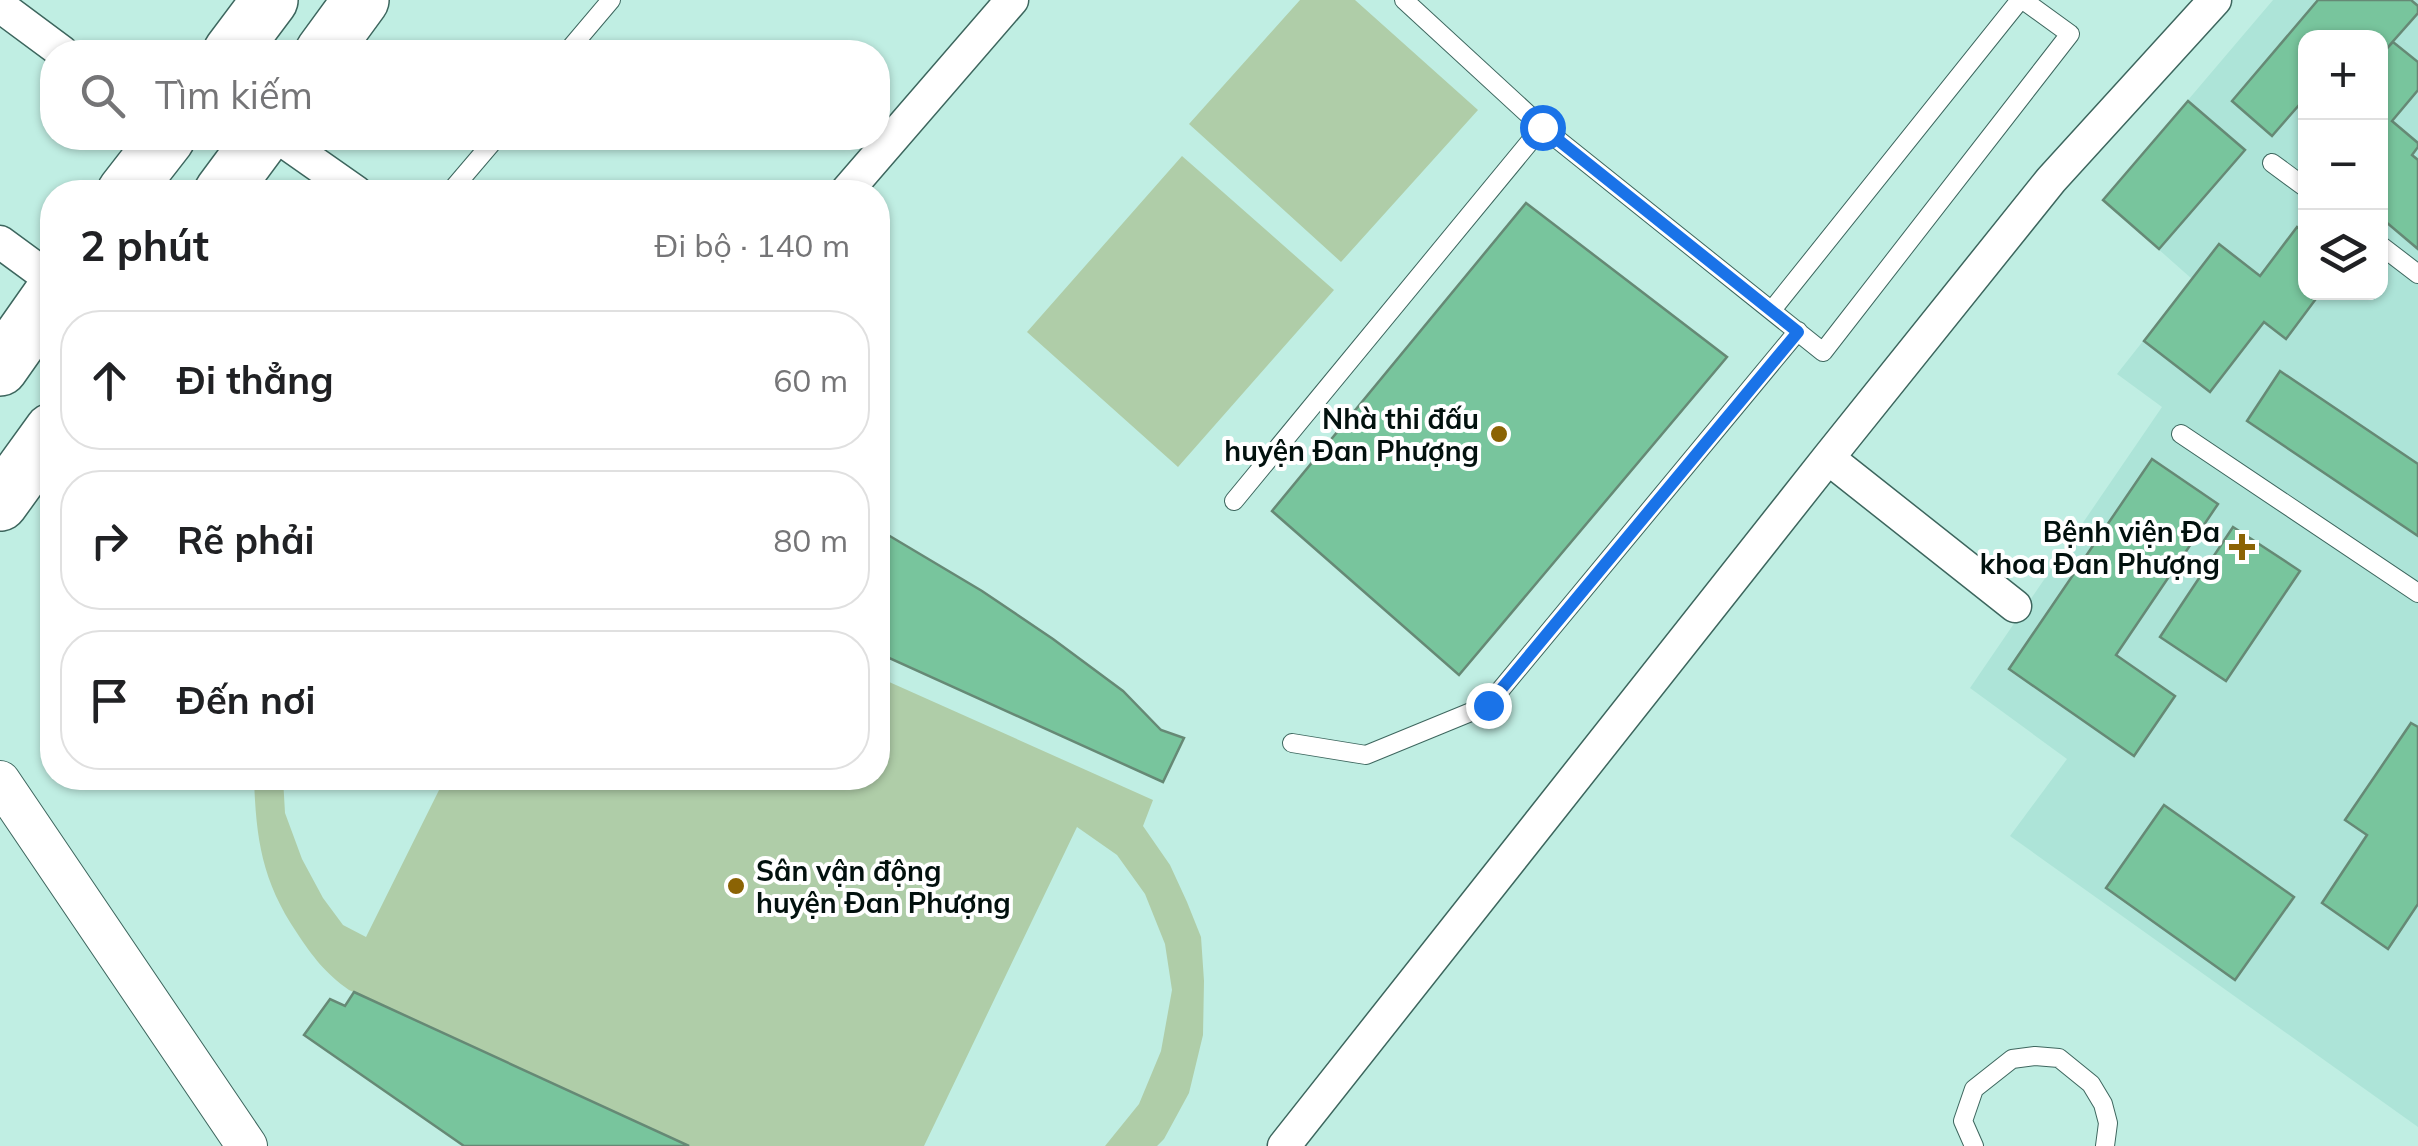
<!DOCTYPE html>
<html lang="vi">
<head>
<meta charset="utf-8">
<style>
	:root { --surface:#fff; --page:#f6f6f6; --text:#202124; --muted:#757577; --line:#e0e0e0 }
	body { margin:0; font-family:Mulish,sans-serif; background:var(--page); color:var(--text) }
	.controls { position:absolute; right:30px; top:30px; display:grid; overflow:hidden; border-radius:20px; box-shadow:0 2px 8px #0004 }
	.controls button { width:90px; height:90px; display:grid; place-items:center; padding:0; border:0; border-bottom:2px solid var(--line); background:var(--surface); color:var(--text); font:50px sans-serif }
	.stop { position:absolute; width:30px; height:30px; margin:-22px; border:8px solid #1a73e8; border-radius:50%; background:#fff }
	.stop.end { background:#1a73e8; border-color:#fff; box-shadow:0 2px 10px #0008 }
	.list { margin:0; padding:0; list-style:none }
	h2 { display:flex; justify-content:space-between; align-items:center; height:130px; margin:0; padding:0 40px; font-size:42px }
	h2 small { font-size:32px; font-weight:400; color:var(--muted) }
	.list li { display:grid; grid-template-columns:65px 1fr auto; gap:30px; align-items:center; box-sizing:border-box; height:140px; margin:0 20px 20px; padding:0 20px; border:2px solid var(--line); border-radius:40px }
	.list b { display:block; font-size:38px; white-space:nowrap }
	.list em { font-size:32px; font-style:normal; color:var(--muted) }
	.icon { flex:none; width:55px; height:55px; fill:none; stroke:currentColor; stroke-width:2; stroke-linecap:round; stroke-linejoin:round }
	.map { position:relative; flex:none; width:2418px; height:1146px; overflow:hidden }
	.search { position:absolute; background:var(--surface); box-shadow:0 2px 8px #0004; left:40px; top:40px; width:850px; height:110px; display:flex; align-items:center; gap:25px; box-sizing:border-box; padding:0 35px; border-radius:40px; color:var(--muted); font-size:38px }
	.panel { position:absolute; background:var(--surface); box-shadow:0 2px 8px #0004; left:40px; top:180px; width:850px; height:610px; border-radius:40px }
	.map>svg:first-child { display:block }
</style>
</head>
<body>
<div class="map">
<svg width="2418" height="1146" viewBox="0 0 2418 1146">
	<rect width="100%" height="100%" fill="#c0eee3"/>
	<path fill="#ade4d8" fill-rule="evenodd" d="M2273 0H2418V1127L2010 836 2067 759 1970 688 2162 407 2117 374 2192 279 2103 200ZM2306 38H2380V292H2306Z"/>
	<path fill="#afcda8" d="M1300 0H1355L1478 110 1341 262 1189 124Z
		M1182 156 1334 290 1178 467 1027 332Z
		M878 677 1153 800 1143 826 1170 865 1187 902 1201 937 1204 981 1203 1035 1189 1093 1164 1139 1157 1146H1105L1139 1104 1161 1051 1172 990 1165 944 1145 894 1117 855 1077 827 924 1146H689L349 990C325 973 313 957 297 933 262 881 256 839 254 778H283L285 813 302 859 323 898 343 925 366 937 445 778H878Z"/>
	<path fill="#78c59d" stroke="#668975" stroke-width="2.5" d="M2318 0H2411L2418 6V13L2380 56V38H2306V97L2272 136 2232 101Z
		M2393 42 2418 62V90L2392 121 2418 143V147L2412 155 2418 160V249L2380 217V56Z
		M2188 101 2245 150 2159 249 2103 200Z
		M1526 203 1727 357 1459 675 1272 511Z
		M2297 227 2306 234V292H2321L2286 339 2264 322 2210 392 2144 341 2219 244 2260 276Z
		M2280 371 2418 464V536L2247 421Z
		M2152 459 2218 504 2116 655 2175 696 2134 756 2009 669Z
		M2233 527 2300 571 2226 681 2160 637Z
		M878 529 982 591 1053 639 1123 691 1161 730 1184 738 1163 782 878 653Z
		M2411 723 2418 727V904L2388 949 2322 903 2367 835 2345 820Z
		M2164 805 2294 897 2235 980 2106 888Z
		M354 992 689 1146H464L304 1035 330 999 345 1006Z"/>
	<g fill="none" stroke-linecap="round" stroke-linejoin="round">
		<g stroke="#3d665e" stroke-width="20">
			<path id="service" d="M1404 0 1542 127 1823 352 2070 34 2023 0
				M567 52 611 0
				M2272 163 2306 188
				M450 192 496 138
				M2380 245 2418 274
				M1772 310 2020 0
				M2181 434 2418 593
				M1234 501 1542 127
				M1292 743 1366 755 1488 705 1798 331
				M1974 1146 1963 1121 1974 1089 2012 1059 2035 1056 2059 1058 2091 1084 2103 1104 2108 1123 2105 1146"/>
		</g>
		<g stroke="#3d665e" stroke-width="35">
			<path id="minor" d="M0 6 62 52
				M279 138 356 192
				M846 192 1012 0
				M0 242 52 280
				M1828 458 2015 606
				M1284 1146 1828 458 2051 180 2215 0"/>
		</g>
		<g stroke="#3d665e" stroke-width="42">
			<path id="tertiary" d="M0 781 247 1146"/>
		</g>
		<g stroke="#3d665e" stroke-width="58">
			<path id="trunk" d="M231 52 270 0
				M323 52 361 0
				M125 192 167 138
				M222 192 262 138
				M0 368 52 294
				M0 503 52 431"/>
		</g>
		<use href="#service" stroke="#fff" stroke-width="18"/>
		<use href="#minor" stroke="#fff" stroke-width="32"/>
		<use href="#tertiary" stroke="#fff" stroke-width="40"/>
		<use href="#trunk" stroke="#fff" stroke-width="55"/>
	</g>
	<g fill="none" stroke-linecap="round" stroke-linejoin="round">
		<path stroke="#1a73e8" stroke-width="12" d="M1488 705 1798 332 1542 127"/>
	</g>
	<g fill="#8b6304" stroke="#fff" stroke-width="4">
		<circle cx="1499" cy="434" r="10"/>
		<path d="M2237 532h10v10h10v10h-10v10h-10v-10h-10v-10h10z"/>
		<circle cx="736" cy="886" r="10"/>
	</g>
	<g text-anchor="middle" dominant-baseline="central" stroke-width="8" stroke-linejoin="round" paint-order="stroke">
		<g font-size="28" font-weight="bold" fill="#02110e" stroke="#fff" text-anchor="end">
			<text x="1479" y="418">Nhà thi đấu<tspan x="1479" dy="32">huyện Đan Phượng</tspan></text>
			<text x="2220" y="531">Bệnh viện Đa<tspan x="2220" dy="32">khoa Đan Phượng</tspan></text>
			<text x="756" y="870" text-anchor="start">Sân vận động<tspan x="756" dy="32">huyện Đan Phượng</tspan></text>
		</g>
	</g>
</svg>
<div class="controls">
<button>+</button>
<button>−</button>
<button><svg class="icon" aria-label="layers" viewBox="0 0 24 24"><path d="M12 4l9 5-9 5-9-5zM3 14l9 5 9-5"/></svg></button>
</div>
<div class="stop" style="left:1542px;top:127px"></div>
<div class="stop end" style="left:1488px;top:705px"></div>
<div class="search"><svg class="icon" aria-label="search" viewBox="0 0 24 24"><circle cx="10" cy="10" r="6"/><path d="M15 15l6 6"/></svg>Tìm kiếm</div>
<section class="panel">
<h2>2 phút<small>Đi bộ · 140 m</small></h2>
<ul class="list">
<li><svg class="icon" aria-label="ahead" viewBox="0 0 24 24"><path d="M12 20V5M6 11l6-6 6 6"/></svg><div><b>Đi thẳng</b></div><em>60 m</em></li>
<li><svg class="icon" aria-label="right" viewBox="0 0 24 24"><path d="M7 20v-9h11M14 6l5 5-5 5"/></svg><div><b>Rẽ phải</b></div><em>80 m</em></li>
<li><svg class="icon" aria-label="arrive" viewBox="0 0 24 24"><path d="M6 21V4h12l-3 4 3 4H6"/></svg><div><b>Đến nơi</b></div></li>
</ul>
</section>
</div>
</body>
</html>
